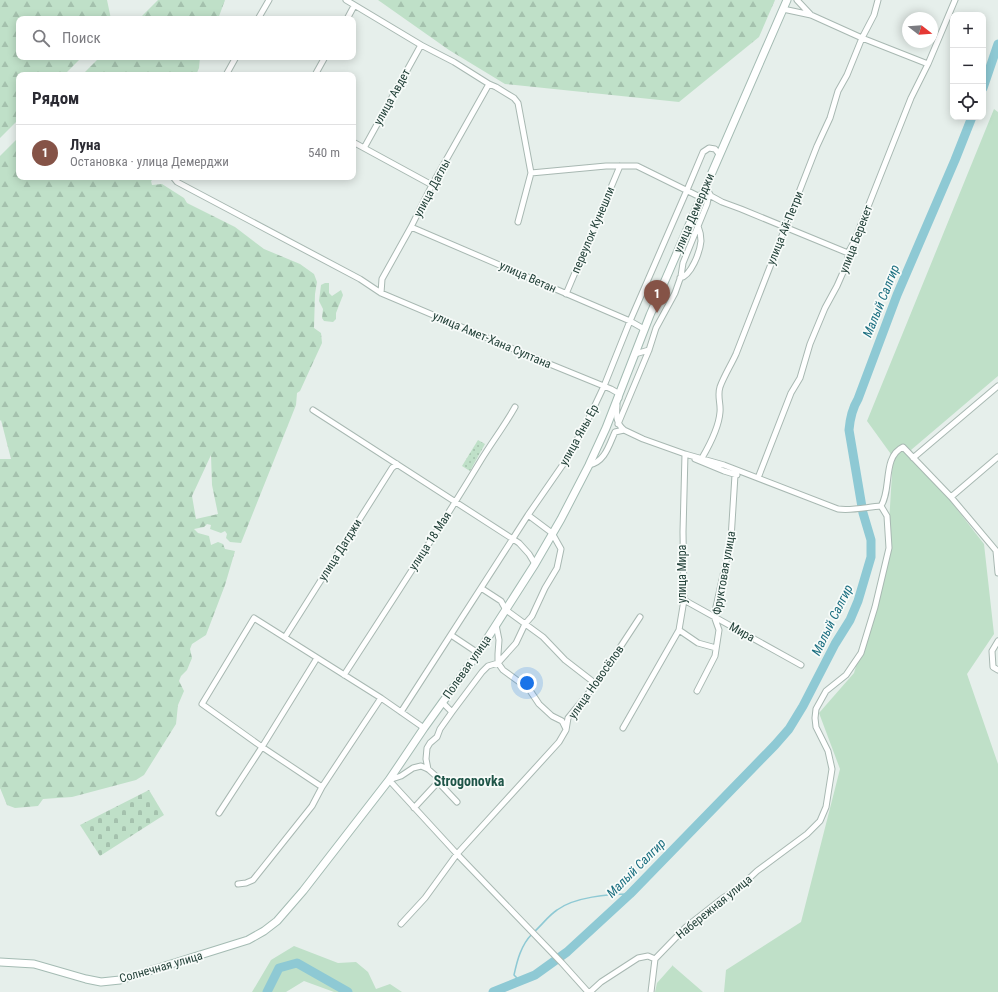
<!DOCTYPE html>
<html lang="ru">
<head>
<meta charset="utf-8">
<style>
	:root { --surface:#fff; --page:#f7f7f7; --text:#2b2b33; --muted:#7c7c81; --line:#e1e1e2; --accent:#855347 }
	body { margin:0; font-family:"Roboto Condensed",sans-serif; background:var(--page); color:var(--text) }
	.controls { position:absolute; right:12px; top:12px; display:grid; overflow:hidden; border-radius:8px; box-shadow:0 2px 10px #0003 }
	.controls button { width:36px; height:36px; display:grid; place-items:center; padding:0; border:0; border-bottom:1px solid var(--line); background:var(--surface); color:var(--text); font:20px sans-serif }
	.compass { position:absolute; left:902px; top:12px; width:36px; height:36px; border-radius:50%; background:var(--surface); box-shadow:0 2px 10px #0003; rotate:107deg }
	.you { position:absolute; left:527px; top:683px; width:14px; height:14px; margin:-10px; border:3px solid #fff; border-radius:50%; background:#1a73e8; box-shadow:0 0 0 6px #1a73e833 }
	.badge { display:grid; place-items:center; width:26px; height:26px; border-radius:50%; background:var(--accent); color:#fff; font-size:13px; font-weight:700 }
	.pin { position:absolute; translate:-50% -33px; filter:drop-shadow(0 1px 2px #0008) }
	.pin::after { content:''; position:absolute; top:21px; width:14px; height:12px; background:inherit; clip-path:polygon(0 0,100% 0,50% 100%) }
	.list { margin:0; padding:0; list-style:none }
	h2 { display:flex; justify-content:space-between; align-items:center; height:52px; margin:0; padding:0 16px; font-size:17px }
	h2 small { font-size:13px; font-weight:400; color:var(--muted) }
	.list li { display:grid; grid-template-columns:26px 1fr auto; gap:12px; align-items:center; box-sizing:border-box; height:56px; padding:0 16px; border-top:1px solid var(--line) }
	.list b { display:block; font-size:15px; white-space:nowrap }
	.list p { margin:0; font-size:13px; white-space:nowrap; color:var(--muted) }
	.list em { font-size:13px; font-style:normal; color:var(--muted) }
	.icon { flex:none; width:22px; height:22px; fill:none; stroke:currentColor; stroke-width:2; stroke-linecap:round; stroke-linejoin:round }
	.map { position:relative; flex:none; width:998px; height:992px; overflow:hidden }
	.search { position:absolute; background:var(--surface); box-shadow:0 2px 10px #0003; left:16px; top:16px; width:340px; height:44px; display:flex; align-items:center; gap:10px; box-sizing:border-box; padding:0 14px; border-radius:8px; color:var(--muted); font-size:15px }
	.panel { position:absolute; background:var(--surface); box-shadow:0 2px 10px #0003; left:16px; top:72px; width:340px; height:108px; border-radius:8px }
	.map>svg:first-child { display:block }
</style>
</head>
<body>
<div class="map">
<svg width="998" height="992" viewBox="0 0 998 992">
	<defs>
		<pattern id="forest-firs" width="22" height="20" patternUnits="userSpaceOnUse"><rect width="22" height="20" fill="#bfe0c8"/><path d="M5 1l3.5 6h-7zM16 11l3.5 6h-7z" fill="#a4c1ad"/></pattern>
		<pattern id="cemetery-stones" width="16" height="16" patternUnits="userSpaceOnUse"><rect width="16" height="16" fill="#bfe0c8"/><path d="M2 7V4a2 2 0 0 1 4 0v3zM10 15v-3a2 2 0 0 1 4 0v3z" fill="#a4c1ad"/></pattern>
		<pattern id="park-dots" width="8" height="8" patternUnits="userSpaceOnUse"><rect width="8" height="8" fill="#bfe0c8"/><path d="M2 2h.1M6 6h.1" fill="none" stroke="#a4c1ad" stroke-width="1.8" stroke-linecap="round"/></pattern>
	</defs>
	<rect width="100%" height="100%" fill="#e6efeb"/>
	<path fill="#bfe0c8" d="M994 109 998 112V376L911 450 984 544 994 634 967 674 998 764V992H724L726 970 801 922 840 769 819 713 854 673 887 556 893 457 867 421Z
		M294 946 338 963 356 962 368 972 376 989 390 984 402 992H334L304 981 286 992H252L271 960Z
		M673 965V966L703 992H655L657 983Z"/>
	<path fill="url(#forest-firs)" fill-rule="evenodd" d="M0 0H107L111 19H19V57H82L64 75H19V119L0 138Z
		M158 0H225L218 19H139Z
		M378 0H775L759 37 679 102 505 84 449 50Z
		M100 57H200L199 68 196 75H82Z
		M19 137V177H156L151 181 152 185 162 184 184 198 187 203 235 227 264 249 300 264 314 274 317 282 315 294 314 328 321 333 322 343 300 391 297 393 296 405 241 543 230 542 226 538 227 534 225 531 221 533 210 529 211 525 207 524 204 527 194 529 198 533 209 536 211 545 218 542 223 544 225 549 235 551 225 585 206 635 192 644 190 649 192 658 187 670 181 676 179 681 184 691 178 705 176 724 144 775 136 780 72 797 43 799 38 806 15 808 7 805 0 788V459H11L1 420 0 421V156ZM211 455 212 485 218 514 196 519 192 496Z
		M325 283H329V293L332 296 341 290 343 295 336 313V319L333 322 324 321 322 318 323 309 319 301 321 285Z"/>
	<path fill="url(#cemetery-stones)" d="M149 790 164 815 100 856 80 825Z"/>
	<path fill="url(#park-dots)" d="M478 440 485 444 470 471 462 466Z"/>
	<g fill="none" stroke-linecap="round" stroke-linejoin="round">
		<path stroke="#8ec9d4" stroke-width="1.5" d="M534 932C542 925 549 915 557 910 574 897 609 894 630 894
			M520 981 514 975C517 961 521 945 532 934"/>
		<path stroke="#8ec9d4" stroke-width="9" d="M983 88 998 44
			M267 992 279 968 297 963 348 992
			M493 992 535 975 567 952 630 894 775 745 789 729 803 706 835 644 850 620 858 601 871 557V540L863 513 849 430C850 418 852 409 858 399L897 295 955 160 972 117"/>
		<g stroke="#a8b8b2" stroke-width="7">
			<path id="street" d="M346 0 421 45 454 62 489 84 496 87 514 98 518 103 531 173 518 222
				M797 0 811 15
				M783 9 811 15 862 38 928 64
				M258 19 269 0
				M347 19 354 6
				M226 75 236 57
				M315 75 325 57
				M353 142 432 185
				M364 148 421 45
				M531 173 606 166H637L702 198
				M173 177 177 182 360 279 381 293 530 356 611 389 618 393 619 398
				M708 191 711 196 722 202 741 209 848 253
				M411 227 630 321 644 329
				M680 278C691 276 700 252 701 241 701 236 700 231 698 226
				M381 293 382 279 411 227 432 185 489 84
				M566 294 620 166
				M635 354 649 350
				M617 405C616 416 616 423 624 430
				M313 410 519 543 529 554 535 564
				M618 424 649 350 656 328 675 293 681 276 683 263 707 204 709 193
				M702 458C709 446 719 426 720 412 721 404 717 396 720 387 724 376 731 365 736 354L817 146 830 118 838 91 847 75 862 38 874 15 878 0
				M913 458 998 386
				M695 459 724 471 737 475
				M589 465C605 462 609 445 615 432L624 430 643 439 685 454 724 465 838 509C852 511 867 507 881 506
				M758 478 791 393 800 378 810 344 825 308 837 286 848 261V253L854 242 911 98 928 64 955 0
				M951 497 998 457
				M881 506C892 489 882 457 903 447L951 497 998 553
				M996 551 998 573
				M481 588 501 601 506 610 543 637 565 660 596 684
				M684 600 801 665
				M496 625 499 640 498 654V663L503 670 529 689 539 704 552 716 562 721 566 729
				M679 630 698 643 716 648
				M451 635 478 653
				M285 637 392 468 397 464
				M998 641 992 651 993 667 998 670
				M344 675C390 604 437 533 481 460 492 442 505 425 515 407
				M697 691 715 656 719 630 714 616 731 539 735 475
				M381 698 322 787 262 747 202 704 254 618 381 698 424 728
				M442 702 452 712
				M401 712 528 515 564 463 587 422 604 386 630 321 687 190 703 152 709 148 715 149 719 154
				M623 728 679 630 684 600 683 532 685 454
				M428 769 426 759 427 748 430 743 437 737 440 729 452 712 482 672 488 666 498 663 516 643 525 624 532 616 545 588 557 568 561 549 552 533 528 515
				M457 802 440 784 437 777 428 769 421 766 413 768 401 776 389 780 457 854 562 963 588 992
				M414 808 439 781
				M219 813 262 747 317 658
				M238 884 246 883 253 880 312 806 322 787
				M401 924 425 898 457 854 559 742 566 730 568 718 596 684 640 617
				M590 992 601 982 638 958 648 956 655 959 686 927 723 898 739 888 757 871 807 834 820 821 826 807 832 769 828 751 816 727 815 718 816 709 826 691 846 675 861 653 875 607 889 548 887 516 881 506
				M651 992 655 959"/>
		</g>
		<g stroke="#a4bbb3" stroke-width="9">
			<path id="secondary" d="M0 962 34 964 86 979 101 982 120 980 248 940 264 931 277 921 303 891 389 780 424 728 478 653 535 564 561 519 589 465 606 428 650 315 787 0"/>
		</g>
		<use href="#street" stroke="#fff" stroke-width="5"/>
		<use href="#secondary" stroke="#fff" stroke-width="7"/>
	</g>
	<g text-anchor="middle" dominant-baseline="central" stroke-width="3.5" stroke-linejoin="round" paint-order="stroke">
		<g font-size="12" fill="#24423a" stroke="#f7fbf9">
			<text transform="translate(392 97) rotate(-61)">улица Авдет</text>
			<text transform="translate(432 188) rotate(-62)">улица Даглы</text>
			<text transform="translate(694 213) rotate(-67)">улица Демерджи</text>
			<text transform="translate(785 228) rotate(-68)">улица Ай-Петри</text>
			<text transform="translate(593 230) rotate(-67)">переулок Кунешли</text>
			<text transform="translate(856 239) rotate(-69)">улица Берекет</text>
			<text transform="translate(528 277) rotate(24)">улица Ветан</text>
			<text transform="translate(492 340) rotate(23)">улица Амет-Хана Султана</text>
			<text transform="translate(579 435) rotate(-61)">улица Яны Ер</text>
			<text transform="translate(430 541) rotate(-57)">улица 18 Мая</text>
			<text transform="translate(340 550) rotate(-58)">улица Дагджи</text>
			<text transform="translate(724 573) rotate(-80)">Фруктовая улица</text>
			<text transform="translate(682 574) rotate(-90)">улица Мира</text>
			<text transform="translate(742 632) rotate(29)">Мира</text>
			<text transform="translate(467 667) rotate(-55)">Полевая улица</text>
			<text transform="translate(596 682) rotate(-55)">улица Новосёлов</text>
			<text transform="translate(714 907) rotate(-39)">Набережная улица</text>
			<text transform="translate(161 967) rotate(-16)">Солнечная улица</text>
		</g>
		<g font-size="13" font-style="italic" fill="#1c6f80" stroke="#f7fbf9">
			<text transform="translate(881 301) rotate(-68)">Малый Салгир</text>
			<text transform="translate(832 620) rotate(-64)">Малый Салгир</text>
			<text transform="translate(636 868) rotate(-45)">Малый Салгир</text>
		</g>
		<g font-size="14" font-weight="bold" fill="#1f5548" stroke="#f7fbf9">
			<text x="469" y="781">Strogonovka</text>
		</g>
	</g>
</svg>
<div class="controls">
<button>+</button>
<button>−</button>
<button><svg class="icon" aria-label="locate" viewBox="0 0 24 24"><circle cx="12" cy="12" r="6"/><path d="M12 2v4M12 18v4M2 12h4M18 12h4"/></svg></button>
</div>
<svg class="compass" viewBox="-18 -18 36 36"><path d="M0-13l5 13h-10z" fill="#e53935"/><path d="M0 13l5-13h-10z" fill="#7c7c81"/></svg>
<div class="you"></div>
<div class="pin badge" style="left:657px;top:313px">1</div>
<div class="search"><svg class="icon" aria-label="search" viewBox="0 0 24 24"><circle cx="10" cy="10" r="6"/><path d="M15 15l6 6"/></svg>Поиск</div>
<section class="panel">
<h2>Рядом<small></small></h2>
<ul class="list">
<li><span class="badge">1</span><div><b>Луна</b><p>Остановка · улица Демерджи</p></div><em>540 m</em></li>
</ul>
</section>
</div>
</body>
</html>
